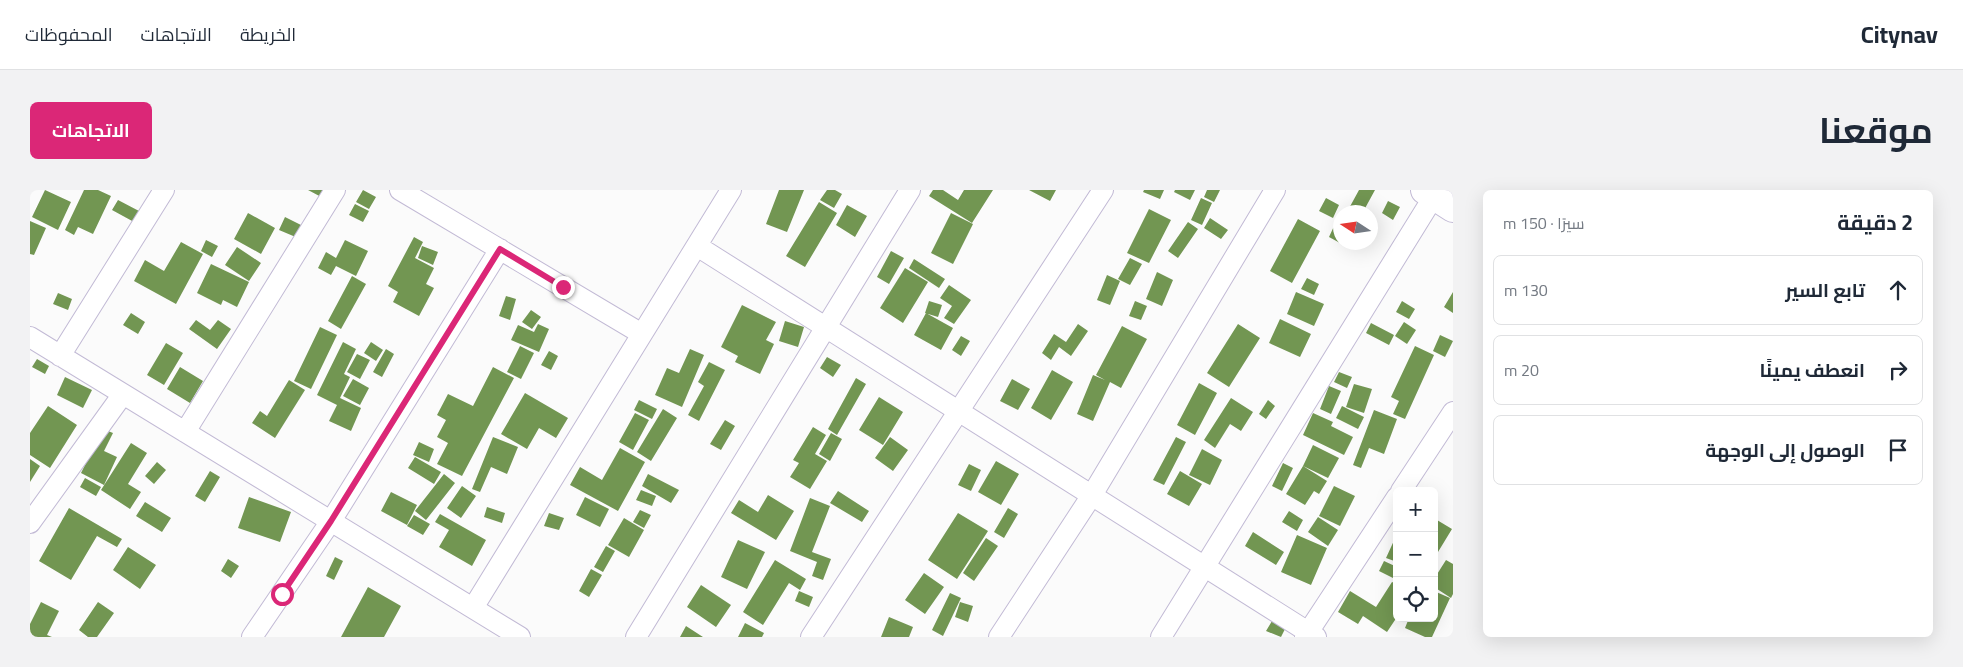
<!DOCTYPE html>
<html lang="ar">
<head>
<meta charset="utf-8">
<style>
	:root { --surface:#fff; --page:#f2f2f3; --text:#1f2937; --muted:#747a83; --line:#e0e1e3; --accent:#db2777 }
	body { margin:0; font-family:Georgia,Cairo,serif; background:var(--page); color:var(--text); direction:rtl }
	.controls { position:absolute; right:15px; bottom:15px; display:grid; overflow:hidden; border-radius:8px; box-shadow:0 5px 20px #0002 }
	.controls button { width:45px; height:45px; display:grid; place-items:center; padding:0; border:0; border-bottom:1px solid var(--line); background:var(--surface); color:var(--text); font:25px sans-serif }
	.compass { position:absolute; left:1303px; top:15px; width:45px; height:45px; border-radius:50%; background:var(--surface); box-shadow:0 5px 20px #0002; rotate:282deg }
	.stop { position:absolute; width:15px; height:15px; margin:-11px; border:4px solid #db2777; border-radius:50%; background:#fff }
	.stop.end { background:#db2777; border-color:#fff; box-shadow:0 1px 5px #0008 }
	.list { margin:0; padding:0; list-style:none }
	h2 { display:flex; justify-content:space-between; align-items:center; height:65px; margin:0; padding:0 20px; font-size:21px }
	h2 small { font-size:16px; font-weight:400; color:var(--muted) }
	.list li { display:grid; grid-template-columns:32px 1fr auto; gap:15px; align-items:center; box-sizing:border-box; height:70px; margin:0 10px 10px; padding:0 10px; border:1px solid var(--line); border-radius:8px }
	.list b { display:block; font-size:19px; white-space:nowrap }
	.list em { font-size:16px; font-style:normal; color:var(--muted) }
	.icon { flex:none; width:28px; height:28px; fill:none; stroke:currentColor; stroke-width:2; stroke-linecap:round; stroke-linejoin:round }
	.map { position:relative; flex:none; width:1423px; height:447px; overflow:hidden; direction:ltr; border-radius:8px }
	header { display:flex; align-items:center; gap:30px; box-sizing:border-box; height:70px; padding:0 25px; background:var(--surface); border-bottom:1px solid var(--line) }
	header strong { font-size:24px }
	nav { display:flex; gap:28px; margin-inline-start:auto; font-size:18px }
	.intro { display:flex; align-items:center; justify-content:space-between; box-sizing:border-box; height:120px; padding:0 30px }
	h1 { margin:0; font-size:35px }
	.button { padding:12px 22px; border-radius:8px; background:var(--accent); color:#fff; font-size:18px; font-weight:700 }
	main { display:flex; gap:30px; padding:0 30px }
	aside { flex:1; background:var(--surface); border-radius:8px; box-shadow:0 5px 20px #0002 }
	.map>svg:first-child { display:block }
</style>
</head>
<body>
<header>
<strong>Citynav</strong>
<nav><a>الخريطة</a><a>الاتجاهات</a><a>المحفوظات</a></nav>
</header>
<div class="intro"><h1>موقعنا</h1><a class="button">الاتجاهات</a></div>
<main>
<aside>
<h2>2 دقيقة<small>سيرًا · 150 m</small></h2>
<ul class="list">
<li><svg class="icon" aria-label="ahead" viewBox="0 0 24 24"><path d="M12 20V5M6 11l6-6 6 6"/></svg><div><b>تابع السير</b></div><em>130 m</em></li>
<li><svg class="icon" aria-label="right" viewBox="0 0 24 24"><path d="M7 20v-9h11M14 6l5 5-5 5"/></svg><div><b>انعطف يمينًا</b></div><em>20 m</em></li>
<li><svg class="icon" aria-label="arrive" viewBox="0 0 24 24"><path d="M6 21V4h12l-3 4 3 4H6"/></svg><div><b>الوصول إلى الوجهة</b></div></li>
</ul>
</aside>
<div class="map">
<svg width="1423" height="447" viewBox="0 0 1423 447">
	<rect width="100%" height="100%" fill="#fbfbfb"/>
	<path fill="#729652" d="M15 0 41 12 28 40 2 27Z
		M54 0H68L81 6 63 44 48 37 44 45 35 40Z
		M278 0H299L295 9Z
		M333 0 346 7 339 19 326 12Z
		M749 0H774L757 42 736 34Z
		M797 0H805L812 4 804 18 790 10Z
		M903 0H913L928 10 934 0H963L942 33 899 6Z
		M999 0H1026L1020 11Z
		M1114 0H1134L1130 9 1113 2Z
		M1145 0H1165L1160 10 1144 2Z
		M1177 0H1190L1184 12 1174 7Z
		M1329 0H1345L1333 22H1317Z
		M1171 8 1182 13 1172 35 1161 30Z
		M1296 8 1309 15 1303 28 1289 21Z
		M88 10 109 21 104 32 82 20Z
		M1358 11 1370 17 1363 30 1352 23Z
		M789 12 807 23 775 77 756 66Z
		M325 14 339 21 333 32 319 25Z
		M817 15 837 26 825 47 806 35Z
		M1119 19 1141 30 1119 73 1097 63Z
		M218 23 245 38 231 64 204 49Z
		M921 23 943 34 923 74 901 63Z
		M255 27 273 36 268 48 249 40Z
		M1180 28 1198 40 1191 49 1174 38Z
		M1268 29 1290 41 1262 93 1240 81Z
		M0 31 16 38 4 65 0 64Z
		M1158 32 1168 39 1148 68 1138 61Z
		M1305 34 1310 37V53L1299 47Z
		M384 47 393 52 385 68 404 78 396 94 404 98 389 126 363 112 368 102 358 96Z
		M176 50 188 56 182 67 171 61Z
		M315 50 338 61 326 86 306 76 301 85 288 78 296 62 306 68Z
		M151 52 173 64 146 114 104 91 115 70 134 81Z
		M392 56 408 62 403 75 388 68Z
		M207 57 231 73 219 91 195 75Z
		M861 61 874 68 859 94 847 87Z
		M1100 68 1112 74 1100 95 1088 89Z
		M884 69 915 89 909 98 879 78Z
		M181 74 219 92 207 117 193 110 191 115 167 103Z
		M875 78 898 92 873 133 850 118Z
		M1127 82 1143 90 1132 116 1116 109Z
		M1077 85 1090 91 1080 115 1067 110Z
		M322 86 336 94 311 139 298 131Z
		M1277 88 1289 94 1284 105 1271 99Z
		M919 95 941 110 924 134 914 128 922 116 910 108Z
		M1266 102 1294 114 1284 136 1257 124Z
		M1423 102V123L1414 117Z
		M28 103 42 109 38 120 23 114Z
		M476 106 486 109 480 130 469 126Z
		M899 111 912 115 908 127 895 123Z
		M1105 111 1117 116 1111 130 1099 126Z
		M1372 111 1385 119 1379 129 1366 122Z
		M712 115 746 132 736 150 744 154 730 184 705 172 708 166 691 157Z
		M501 120 511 127 502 139 492 132Z
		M101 123 115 132 108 144 93 135Z
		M896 123 923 138 911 160 884 145Z
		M1250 129 1281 144 1270 167 1239 153Z
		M166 130 180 140 188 130 201 139 187 159 159 139Z
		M755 131 774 137 768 157 749 151Z
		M1374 132 1386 140 1377 154 1365 146Z
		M1341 133 1364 145 1359 155 1336 143Z
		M508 134 519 139 509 162 481 150 488 135 504 142Z
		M1048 134 1058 141 1041 166 1029 157 1021 170 1012 163 1024 144 1036 152Z
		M1208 134 1230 148 1199 197 1177 183Z
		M1092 136 1117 149 1091 198 1080 192 1063 231 1047 224 1063 185 1075 190 1066 185Z
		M290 137 307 145 281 199 264 191Z
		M1410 145 1423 151 1415 167 1403 161Z
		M931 146 940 151 931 166 922 160Z
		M313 152 326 159 314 184 320 187 310 208 331 218 321 241 299 231 307 215 287 205Z
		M341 152 353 160 346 171 334 163Z
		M136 153 153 163 134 195 117 185Z
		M490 156 504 163 491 189 477 182Z
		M1385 156 1404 165 1375 229 1363 224 1369 211 1361 207Z
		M356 159 364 164 352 187 343 182Z
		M660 159 674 165 652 217 625 205 637 178 649 183Z
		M519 161 528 166 521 180 511 175Z
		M327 164 340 170 330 189 317 182Z
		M797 167 811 175 803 187 790 178Z
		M7 169 19 176 15 184 2 177Z
		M679 172 695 180 669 231 658 225 674 196 668 192Z
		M150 177 173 191 160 213 137 199Z
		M463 177 484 188 432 286 407 274 418 253 407 247 416 230 407 225 418 204 443 216Z
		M1022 180 1043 192 1021 230 1001 218Z
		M1309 182 1322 187 1317 198 1304 192Z
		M35 187 62 200 53 218 27 205Z
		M826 188 836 194 807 245 798 239Z
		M323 189 339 198 330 215 313 206Z
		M982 189 1000 199 988 220 970 211Z
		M259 190 275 200 245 248 222 233 230 221 237 226Z
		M1169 193 1187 203 1165 245 1147 235Z
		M1324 194 1342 199 1334 223 1316 217Z
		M1299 196 1311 201 1301 224 1290 219Z
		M495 203 538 228 526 248 509 238 497 259 471 244Z
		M849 207 873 222 853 255 829 240Z
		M1201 208 1223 222 1211 241 1200 234 1185 258 1174 250Z
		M609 210 627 219 622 229 604 220Z
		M1238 210 1245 216 1236 229 1229 224Z
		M18 216 47 235 20 278 0 265V243Z
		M1312 216 1334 227 1328 239 1306 228Z
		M633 219 647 228 621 271 607 262Z
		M1344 220 1367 229 1354 264 1339 258 1331 278 1323 275Z
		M605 223 619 230 603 260 589 252Z
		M1283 223 1303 232 1301 236 1323 247 1314 265 1273 245Z
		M695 230 705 236 691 260 680 254Z
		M783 237 796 245 785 264 797 271 780 299 760 287 769 273 763 270Z
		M73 239 83 243 74 261 87 267 74 295 51 283Z
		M801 243 812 249 800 271 789 264Z
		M463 247 488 257 477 284 461 277 450 302 442 299Z
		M860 247 878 260 863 281 845 268Z
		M1146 247 1156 252 1134 295 1123 290Z
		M389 252 404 259 399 272 383 265Z
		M101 253 117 263 98 294 111 302 100 319 71 300Z
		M1283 255 1309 268 1298 288 1273 276Z
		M590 258 615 272 588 321 540 295 550 277 572 290Z
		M1172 259 1192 270 1180 295 1159 285Z
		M385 267 411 282 404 294 378 278Z
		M0 269 10 276 0 292Z
		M966 271 989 284 971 315 948 302Z
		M127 272 136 280 124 294 115 286Z
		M1253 273 1263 278 1252 301 1242 296Z
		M939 274 951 280 941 301 928 295Z
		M1273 276 1297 291 1289 304 1284 301 1275 315 1256 304Z
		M180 281 190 287 175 312 165 306Z
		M1150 281 1172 294 1159 316 1137 304Z
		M414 284 425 293 396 330 385 321Z
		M618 284 649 300 641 313 612 296Z
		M55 288 71 297 66 306 50 297Z
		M432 296 446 306 431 328 417 318Z
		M1304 296 1325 306 1310 336 1289 326Z
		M611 300 626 306 622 316 606 310Z
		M808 301 839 321 832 332 800 313Z
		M361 302 387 315 377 335 351 321Z
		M738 305 764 321 746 350 701 323 709 310 728 322Z
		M219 307 261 322 250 352 208 338Z
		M555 307 579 319 570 337 546 325Z
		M780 308 800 316 782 362 801 369 793 390 782 386 787 372 760 361Z
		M115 312 141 328 132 342 106 326Z
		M457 317 475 323 472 333 454 327Z
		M39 318 92 349 87 357 67 346 41 390 9 371Z
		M978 318 988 324 974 348 964 342Z
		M610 320 621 325 614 338 603 332Z
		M1259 321 1273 330 1267 341 1252 332Z
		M519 323 534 328 529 340 514 336Z
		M928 323 958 341 927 389 898 370Z
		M410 324 456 350 442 376 409 357 419 340 405 332Z
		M384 325 400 334 393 345 377 336Z
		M1288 327 1308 340 1298 356 1278 342Z
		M594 328 614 340 599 367 578 355Z
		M1407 330 1422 339 1408 362 1404 359V335Z
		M1223 342 1254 362 1246 375 1215 356Z
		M1367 344V372L1356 368Z
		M1267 345 1297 358 1281 395 1251 382Z
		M956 348 968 356 944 391 933 383Z
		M708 350 735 362 717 399 691 387Z
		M576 356 585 361 573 382 564 377Z
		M98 357 126 375 110 399 83 380Z
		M305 367 313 371 304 390 296 386Z
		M198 369 209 376 201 388 191 381Z
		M745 370 776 389 770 400 759 393 733 435 713 422Z
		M1416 370 1423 374V404L1421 408 1404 397V389Z
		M1354 371 1367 377V390L1349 381Z
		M561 379 572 385 559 407 549 401Z
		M894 383 914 397 895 424 875 410Z
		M1362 392 1367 394V427L1357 442 1333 426 1328 434 1308 422 1320 401 1346 417Z
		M671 395 701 415 686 437 657 417Z
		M338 397 371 416 354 447H311Z
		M769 401 783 407 779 417 765 411Z
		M1404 401 1420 408 1402 447H1395L1375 438 1379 428H1404Z
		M920 403 931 408 913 446 902 440Z
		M11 412 29 421 17 445 22 447H0V434Z
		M68 412 84 423 67 447H58L49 440Z
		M930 412 943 416 938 432 925 427Z
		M859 427 883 437 879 447H851Z
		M1242 431 1255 439 1251 447 1236 441Z
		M715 433 734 443 732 447H708Z
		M656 436 673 447H650Z"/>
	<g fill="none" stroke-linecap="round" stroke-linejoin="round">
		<g stroke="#c2bad5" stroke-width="22">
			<path id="street" d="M370 0 612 144
				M667 56 1286 447
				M0 147 490 447
				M30 166 134 0
				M155 242 305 0
				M1371 301 1423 222
				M0 333 93 204
				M443 418 701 0
				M222 447 301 331 470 59
				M606 447 880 0
				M781 447 1073 0
				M969 447 1062 305 1245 0
				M1131 447 1404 6
				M1275 447 1367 307"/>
		</g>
		<g stroke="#c2bad5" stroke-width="30">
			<path id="secondary" d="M1395 0 1423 18"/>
		</g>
		<use href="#street" stroke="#fff" stroke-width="20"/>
		<use href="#secondary" stroke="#fff" stroke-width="28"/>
	</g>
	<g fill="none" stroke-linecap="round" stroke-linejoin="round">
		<path stroke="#db2777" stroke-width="6" d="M252 404 301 331 470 59 533 97"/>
	</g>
</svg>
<div class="controls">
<button>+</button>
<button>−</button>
<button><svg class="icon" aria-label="locate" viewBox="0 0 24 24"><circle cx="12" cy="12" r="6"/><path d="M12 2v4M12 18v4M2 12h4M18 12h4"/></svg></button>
</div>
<svg class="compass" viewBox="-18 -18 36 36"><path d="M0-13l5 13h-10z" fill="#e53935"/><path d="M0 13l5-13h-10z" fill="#747a83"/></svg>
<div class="stop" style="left:252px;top:404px"></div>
<div class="stop end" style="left:533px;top:97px"></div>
</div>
</main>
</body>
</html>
